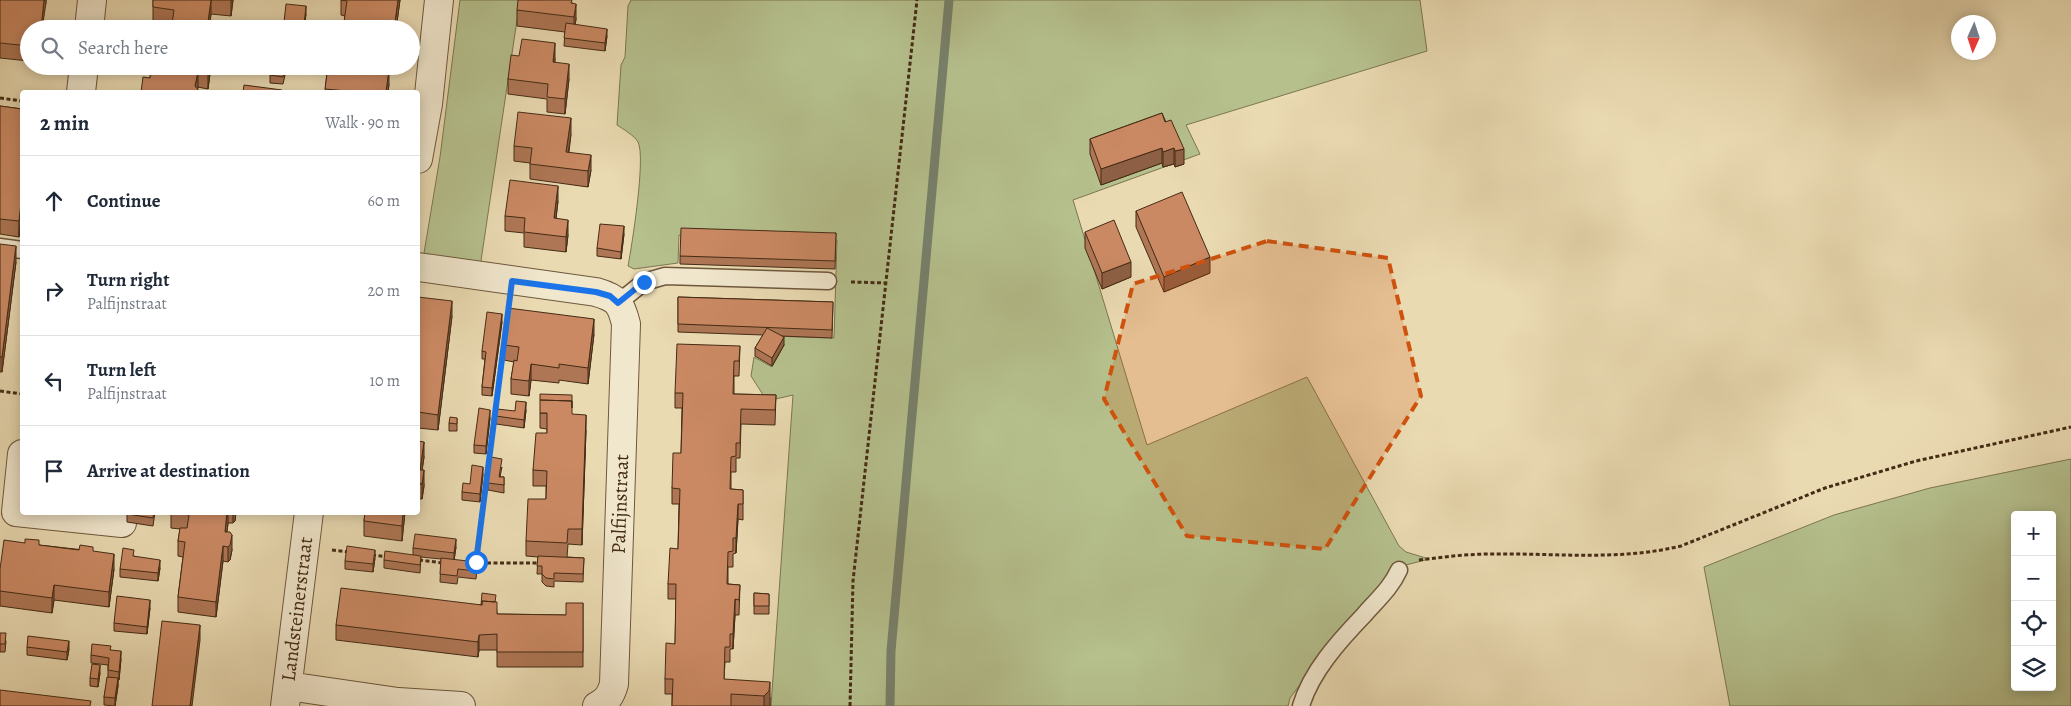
<!DOCTYPE html>
<html lang="en">
<head>
<meta charset="utf-8">
<style>
	:root { --surface:#fff; --page:#f6f6f7; --text:#1f2937; --muted:#747a83; --line:#e0e1e3 }
	body { margin:0; font-family:Alegreya,serif; background:var(--page); color:var(--text) }
	.controls { position:absolute; right:15px; bottom:15px; display:grid; overflow:hidden; border-radius:5px; box-shadow:0 2px 12px #0003 }
	.controls button { width:45px; height:45px; display:grid; place-items:center; padding:0; border:0; border-bottom:1px solid var(--line); background:var(--surface); color:var(--text); font:25px sans-serif }
	.compass { position:absolute; left:1951px; top:15px; width:45px; height:45px; border-radius:50%; background:var(--surface); box-shadow:0 2px 12px #0003; rotate:183deg }
	.stop { position:absolute; width:15px; height:15px; margin:-11px; border:4px solid #1a73e8; border-radius:50%; background:#fff }
	.stop.end { background:#1a73e8; border-color:#fff; box-shadow:0 1px 5px #0008 }
	.list { margin:0; padding:0; list-style:none }
	h2 { display:flex; justify-content:space-between; align-items:center; height:65px; margin:0; padding:0 20px; font-size:21px }
	h2 small { font-size:16px; font-weight:400; color:var(--muted) }
	.list li { display:grid; grid-template-columns:32px 1fr auto; gap:15px; align-items:center; box-sizing:border-box; height:90px; padding:0 20px; border-top:1px solid var(--line) }
	.list b { display:block; font-size:19px; white-space:nowrap }
	.list p { margin:0; font-size:16px; white-space:nowrap; color:var(--muted) }
	.list em { font-size:16px; font-style:normal; color:var(--muted) }
	.icon { flex:none; width:28px; height:28px; fill:none; stroke:currentColor; stroke-width:2; stroke-linecap:round; stroke-linejoin:round }
	.map { position:relative; flex:none; width:2071px; height:706px; overflow:hidden }
	.search { position:absolute; background:var(--surface); box-shadow:0 2px 12px #0003; left:20px; top:20px; width:400px; height:55px; display:flex; align-items:center; gap:12px; box-sizing:border-box; padding:0 18px; border-radius:28px; color:var(--muted); font-size:19px }
	.panel { position:absolute; background:var(--surface); box-shadow:0 2px 12px #0003; left:20px; top:90px; width:400px; height:425px; border-radius:5px }
	.map>svg:first-child { display:block }
</style>
</head>
<body>
<div class="map">
<svg width="2071" height="706" viewBox="0 0 2071 706">
	<rect width="100%" height="100%" fill="#eadab2"/>
	<filter id="stains"><feTurbulence type="fractalNoise" baseFrequency=".004" numOctaves="4"/><feColorMatrix values="0 0 0 0 .2 0 0 0 0 .09 0 0 0 0 .02 0 0 0 .5 -.17"/></filter>
	<radialGradient id="worn" r=".72"><stop offset=".6" stop-color="#630" stop-opacity="0"/><stop offset="1" stop-color="#630" stop-opacity=".3"/></radialGradient>
	<path fill="#b5c08d" stroke="#7c7650" fill-rule="evenodd" d="M460 0H520L479 274 423 259 440 157Z
		M631 0H1420L1427 51 1186 125 1200 154 1073 200 1147 445 1307 377 1399 546 1406 552 1429 559 1402 566 1378 588 1350 617 1290 698 1288 706H771L793 395 767 401 751 376 754 357 772 367 784 345 771 336 834 338 837 240 679 235 678 263 634 269 628 266C632 245 646 157 638 142 635 136 623 129 617 125L621 65 625 57 628 6Z
		M2071 459V706H1730L1704 567 1834 515 1930 488ZM2015 515H2052V687H2015Z"/>
	<g fill="none" stroke-linecap="round" stroke-linejoin="round">
		<path stroke="#77816c" stroke-width="9" d="M890 706 891 651 949 0"/>
		<g stroke="#6e573c" stroke-width="19">
			<path id="service" d="M0 247 22 250
				M618 303 644 282 665 276 828 281
				M1301 706C1311 672 1339 641 1364 615 1377 600 1391 588 1399 570"/>
		</g>
		<g stroke="#6e573c" stroke-width="30">
			<path id="minor" d="M89 29 92 0
				M81 92 84 66
				M418 159 428 104 439 0
				M418 267 596 292C617 298 621 303 626 324L614 684C611 695 607 701 597 706
				M22 454 16 512 122 523
				M288 686 398 702 461 706
				M285 706 309 512"/>
		</g>
		<path stroke="#442b14" stroke-width="3" stroke-dasharray="4 2.5" stroke-linecap="butt" d="M0 98 22 101
			M851 282 886 283
			M0 391 22 394
			M332 550 348 552
			M372 555 388 557
			M419 560 443 563
			M1419 560C1443 557 1467 554 1491 554 1555 553 1619 561 1681 546L1825 488 1916 461 2071 427
			M476 562 508 309
			M474 563H540
			M850 706 853 581 917 0"/>
		<use href="#service" stroke="#f1e7cd" stroke-width="16"/>
		<use href="#minor" stroke="#f1e7cd" stroke-width="28"/>
	</g>
	<path fill="#ae7655" stroke="#442b14" d="M0 0H46V3L29 29V61L0 58Z
		M153 0H233L231 16 211 14 209 29H172V25L153 22Z
		M341 0H400L396 29H343L345 16 341 15Z
		M573 3 576 19 575 25 607 36 605 51 564 46 565 32 517 26V10Z
		M306 14 304 29H284V22Z
		M519 56 555 58V62L569 79 565 114 547 112V99L508 94V79Z
		M145 66H211L208 89 150 78 151 70 145 69Z
		M322 66H371L389 84 388 92H325L327 72 324 71Z
		M270 75H285L283 84 270 83Z
		M0 106 22 109 19 237 0 234Z
		M1162 113 1184 164 1175 167 1174 164 1163 167 1162 163 1101 185 1090 154V139Z
		M571 134 569 152 591 170 588 187 530 179V163L514 161V146Z
		M558 201 556 219 568 235 566 252 524 247V233L505 231V216Z
		M1136 211 1210 273 1164 292 1136 227Z
		M1085 232 1131 277 1102 289 1085 248Z
		M836 233 835 269 680 264V256Z
		M624 234 621 259 597 256V248Z
		M0 244 16 262 2 372H0Z
		M418 297 452 316 438 430 418 428Z
		M678 297 833 302 832 338 781 336 784 345 772 366 755 356V348L763 335 678 332Z
		M502 322 492 396 482 395V387L485 359H482V351Z
		M594 334 588 384 559 380V383L531 380 529 396 511 394V379L514 362 504 360V345Z
		M740 346 739 376H734V394L776 395 775 425 741 424 740 458H736V472H731V489L743 490V520L738 519 736 553 733 554V567H728V584L740 585 739 615H735L733 649H730V662H725L724 679 770 697V706H672V694H665V679L675 644 676 599H668V584L678 549 679 504H672V488L681 453 682 408H675V393Z
		M526 410 524 428 496 424V416L515 411Z
		M540 413 572 414 586 430 582 545 568 544 567 557 584 558 583 582 554 581V587L546 586 542 582V574H537L538 557 526 556V541L546 499V486H533V470L547 433V429L540 428Z
		M457 418V431H449V423Z
		M490 418 486 454 474 453V445Z
		M418 441 424 457 422 470 424 486 422 499H418Z
		M502 467 500 477H504V493L488 490V483Z
		M483 474 480 502 462 500V492L470 484Z
		M127 512H155L153 526 127 522Z
		M171 512H236L235 521 233 523H228L227 532 232 550 230 560 228 562 223 561 216 617 178 612V597L183 557 178 556V541L180 529 171 528Z
		M365 512H405L402 541 364 536V521Z
		M39 545 93 551 114 569 109 607 54 600 52 613 0 606V569Z
		M456 547 454 560 477 570 476 579 458 577 457 584 440 582 441 559 421 557 420 573 384 568V560L413 555V548Z
		M134 556 160 568 158 581 120 577V569Z
		M375 558 373 572 345 569V561Z
		M754 593 769 594V614H754Z
		M496 602 497 614 566 615 583 603V667H497V650H479L478 657 336 640V625L481 605Z
		M150 608 147 634 114 631V623Z
		M0 633 6 641 5 652H0Z
		M27 647 69 649 67 660 27 655Z
		M111 650 121 659 119 680H118V686L115 706 104 705V697L108 677V665L91 663V655Z
		M100 673 98 687 90 686V678Z"/>
	<path fill="#8d6045" stroke="#442b14" d="M44 0H46V3L42 29H41Z
		M211 0V14L209 29H207Z
		M231 0H233L231 16Z
		M398 0H400L396 29H394Z
		M576 4V19L574 33V17Z
		M306 6V14L304 29V25Z
		M607 29V36L605 51V43Z
		M555 43V58L553 77V62Z
		M569 64V79L565 114V99Z
		M209 66H211L208 89V74Z
		M389 69V84L388 92H386Z
		M198 72V88L197 92 195 86Z
		M571 118V134L566 167V152Z
		M1162 148V163L1101 185V169Z
		M1174 148V164L1163 167V152Z
		M1184 149V164L1175 167V151Z
		M591 155V170L588 187V171Z
		M558 186V201L554 234V218Z
		M22 193V208L19 237V221Z
		M568 220V235L566 252V237Z
		M624 226V234L621 259V252Z
		M16 246V262L2 372V357Z
		M1210 257V273L1164 292V277Z
		M1131 262V277L1102 289V273Z
		M452 301V316L438 430V415Z
		M502 314V322L492 396V388Z
		M594 319V334L588 384V368Z
		M784 337V345L772 366V358Z
		M531 364V380L529 396V381Z
		M526 402V410L524 428V420Z
		M490 410V418L486 454V446Z
		M586 415V430L582 545V529Z
		M424 442V457L420 485V470Z
		M483 467V474L480 502V494Z
		M424 470V486L422 499V484Z
		M738 504V519L736 553V538Z
		M227 512H228V523L225 547V532Z
		M233 512H236L235 521 233 523Z
		M403 512H405L402 541V526Z
		M232 535V550L230 560 228 562V547Z
		M456 539V547L454 561V553Z
		M223 546V561L216 617V602Z
		M375 550V558L373 572V564Z
		M114 554V569L109 607V592Z
		M160 560V568L158 581V573Z
		M54 585V600L52 613V598Z
		M735 599V615L733 649V634Z
		M150 600V608L147 634V627Z
		M200 625V640L192 706H190Z
		M479 635V650L478 657V642Z
		M69 641V649L67 660V652Z
		M121 651V659L119 680V672Z
		M100 665V673L98 687V679Z
		M118 678V686L115 706V698Z
		M770 682V706H764V696Z"/>
	<path fill="#ca8963" stroke="#442b14" d="M0 0H44L41 29H29V46L0 43Z
		M153 0H211L207 29 172 24 174 10 153 7Z
		M341 0H398L394 29H343L347 1Z
		M518 0H572L571 3 576 4 574 17 517 10Z
		M286 4 306 6 304 25 284 22Z
		M566 23 607 29 605 43 564 38Z
		M522 39 555 43 553 62 569 64 565 99 547 97 548 84 508 79 511 55 519 56Z
		M151 66H209L208 74 198 72 195 86 199 91 198 92H141L143 77 150 78Z
		M271 66 285 67 283 77 270 75Z
		M328 66H370L389 69 386 92H347V91L325 89Z
		M244 85 282 90V92H243Z
		M0 106 22 109V193L19 221 0 219Z
		M518 112 571 118 566 152 591 155 588 171 530 164 532 148 514 146Z
		M1162 113 1165 122 1171 120 1184 149 1175 151 1174 148 1163 152 1162 148 1101 169 1090 139Z
		M510 180 558 186 554 218 568 220 566 237 524 232 525 218 505 216Z
		M1182 192 1210 257 1164 277 1136 211Z
		M1114 220 1131 262 1102 273 1085 232Z
		M600 224 624 226 621 252 597 248Z
		M681 228 836 233 835 261 680 256Z
		M0 244 16 246 2 357H0Z
		M418 297 452 301 438 415 418 412Z
		M678 297 833 302 832 330 678 324Z
		M508 308 594 319 588 368 559 364V368L531 364 529 381 511 379 514 360 517 361 519 347 504 345Z
		M487 312 502 314 492 388 482 387 486 352 482 351Z
		M767 328 784 337 772 358 755 348Z
		M677 344 740 346 739 361H734L733 394 776 395 775 410 741 409 740 443H736V456L731 457 730 489 743 490V504H738L736 538H733V551L728 552 727 584 740 585 739 600 735 599 733 634H730V647H725L724 679 770 682 769 691 764 696 731 694V706H672L673 679H665L666 643 675 644 676 584H668L670 548 678 549 680 489 672 488 673 453H681L683 393H675Z
		M540 394 572 395V408V401L540 400Z
		M540 400 572 401V414L586 415 582 529H568L567 543 526 541 528 499H546L547 471 533 470 536 433H547V413H540Z
		M516 401 526 402 524 420 496 416 497 409 515 411Z
		M479 408 490 410 486 446 474 445Z
		M450 417 457 418V424L449 423Z
		M418 441 424 442 420 470H424L422 484 418 483Z
		M491 457 502 459 499 477H504V485L488 483Z
		M472 465 483 467 480 494 462 492 463 483 470 484Z
		M127 512H154L153 518 127 514Z
		M172 512H227L225 532H230L232 535 230 545 228 547 223 546 216 602 178 597 185 542 178 541 180 528H187L189 515Z
		M365 512H403L402 526 364 521Z
		M415 534 456 539 454 553 413 548Z
		M25 539 39 540V545L79 550 80 545 93 547V551L114 554 109 592 54 585 52 598 0 591V569L4 540 25 543Z
		M347 546 375 550 373 564 345 561Z
		M123 548 134 550 133 556 160 560 158 573 120 569Z
		M385 551 421 556 420 565 384 560Z
		M538 556 584 558 583 574 554 573V579L546 578 542 574V566H537Z
		M441 558 477 562 476 571 458 569 457 576 440 574Z
		M341 588 482 605V601L497 602V614L566 615V603H583V652H497V634L479 635 478 642 336 625Z
		M482 593 496 595 495 602 482 601V605H481Z
		M754 593 769 594V606H754Z
		M117 596 150 600 147 627 114 623Z
		M162 621 200 625 190 706H152Z
		M0 633H6L5 644H0Z
		M28 636 69 641 67 652 27 647Z
		M92 644 111 646 110 650 121 651 119 672 108 670 109 658 91 655Z
		M92 664 100 665 98 679 90 678Z
		M107 677 118 678 115 698 104 697Z
		M0 690 91 701 90 706H0Z"/>
	<g fill="none" stroke-linecap="round" stroke-linejoin="round">
		<path stroke="#1a73e8" stroke-width="6" d="M476 562 512 281 596 292 610 296 618 303 644 282"/>
	</g>
	<path fill="#cf520d" fill-opacity="0.2" stroke="#cf520d" stroke-width="4" stroke-dasharray="10 6" stroke-linejoin="round" d="M1267 241 1388 258 1421 396 1325 549 1187 536 1104 399 1133 284Z"/>
	<g text-anchor="middle" dominant-baseline="central" stroke-width="4" stroke-linejoin="round" paint-order="stroke">
		<g font-size="20" fill="#442b14" stroke="#f1e7cd">
			<text transform="translate(620 504) rotate(-88)">Palfijnstraat</text>
			<text transform="translate(297 609) rotate(-83)">Landsteinerstraat</text>
		</g>
	</g>
	<rect width="100%" height="100%" filter="url(#stains)"/>
	<rect width="100%" height="100%" fill="url(#worn)"/>
</svg>
<div class="controls">
<button>+</button>
<button>−</button>
<button><svg class="icon" aria-label="locate" viewBox="0 0 24 24"><circle cx="12" cy="12" r="6"/><path d="M12 2v4M12 18v4M2 12h4M18 12h4"/></svg></button>
<button><svg class="icon" aria-label="layers" viewBox="0 0 24 24"><path d="M12 4l9 5-9 5-9-5zM3 14l9 5 9-5"/></svg></button>
</div>
<svg class="compass" viewBox="-18 -18 36 36"><path d="M0-13l5 13h-10z" fill="#e53935"/><path d="M0 13l5-13h-10z" fill="#747a83"/></svg>
<div class="stop" style="left:476px;top:562px"></div>
<div class="stop end" style="left:644px;top:282px"></div>
<div class="search"><svg class="icon" aria-label="search" viewBox="0 0 24 24"><circle cx="10" cy="10" r="6"/><path d="M15 15l6 6"/></svg>Search here</div>
<section class="panel">
<h2>2 min<small>Walk · 90 m</small></h2>
<ul class="list">
<li><svg class="icon" aria-label="ahead" viewBox="0 0 24 24"><path d="M12 20V5M6 11l6-6 6 6"/></svg><div><b>Continue</b></div><em>60 m</em></li>
<li><svg class="icon" aria-label="right" viewBox="0 0 24 24"><path d="M7 20v-9h11M14 6l5 5-5 5"/></svg><div><b>Turn right</b><p>Palfijnstraat</p></div><em>20 m</em></li>
<li><svg class="icon" aria-label="left" viewBox="0 0 24 24"><path d="M17 20v-9H6M10 6l-5 5 5 5"/></svg><div><b>Turn left</b><p>Palfijnstraat</p></div><em>10 m</em></li>
<li><svg class="icon" aria-label="arrive" viewBox="0 0 24 24"><path d="M6 21V4h12l-3 4 3 4H6"/></svg><div><b>Arrive at destination</b></div></li>
</ul>
</section>
</div>
</body>
</html>
